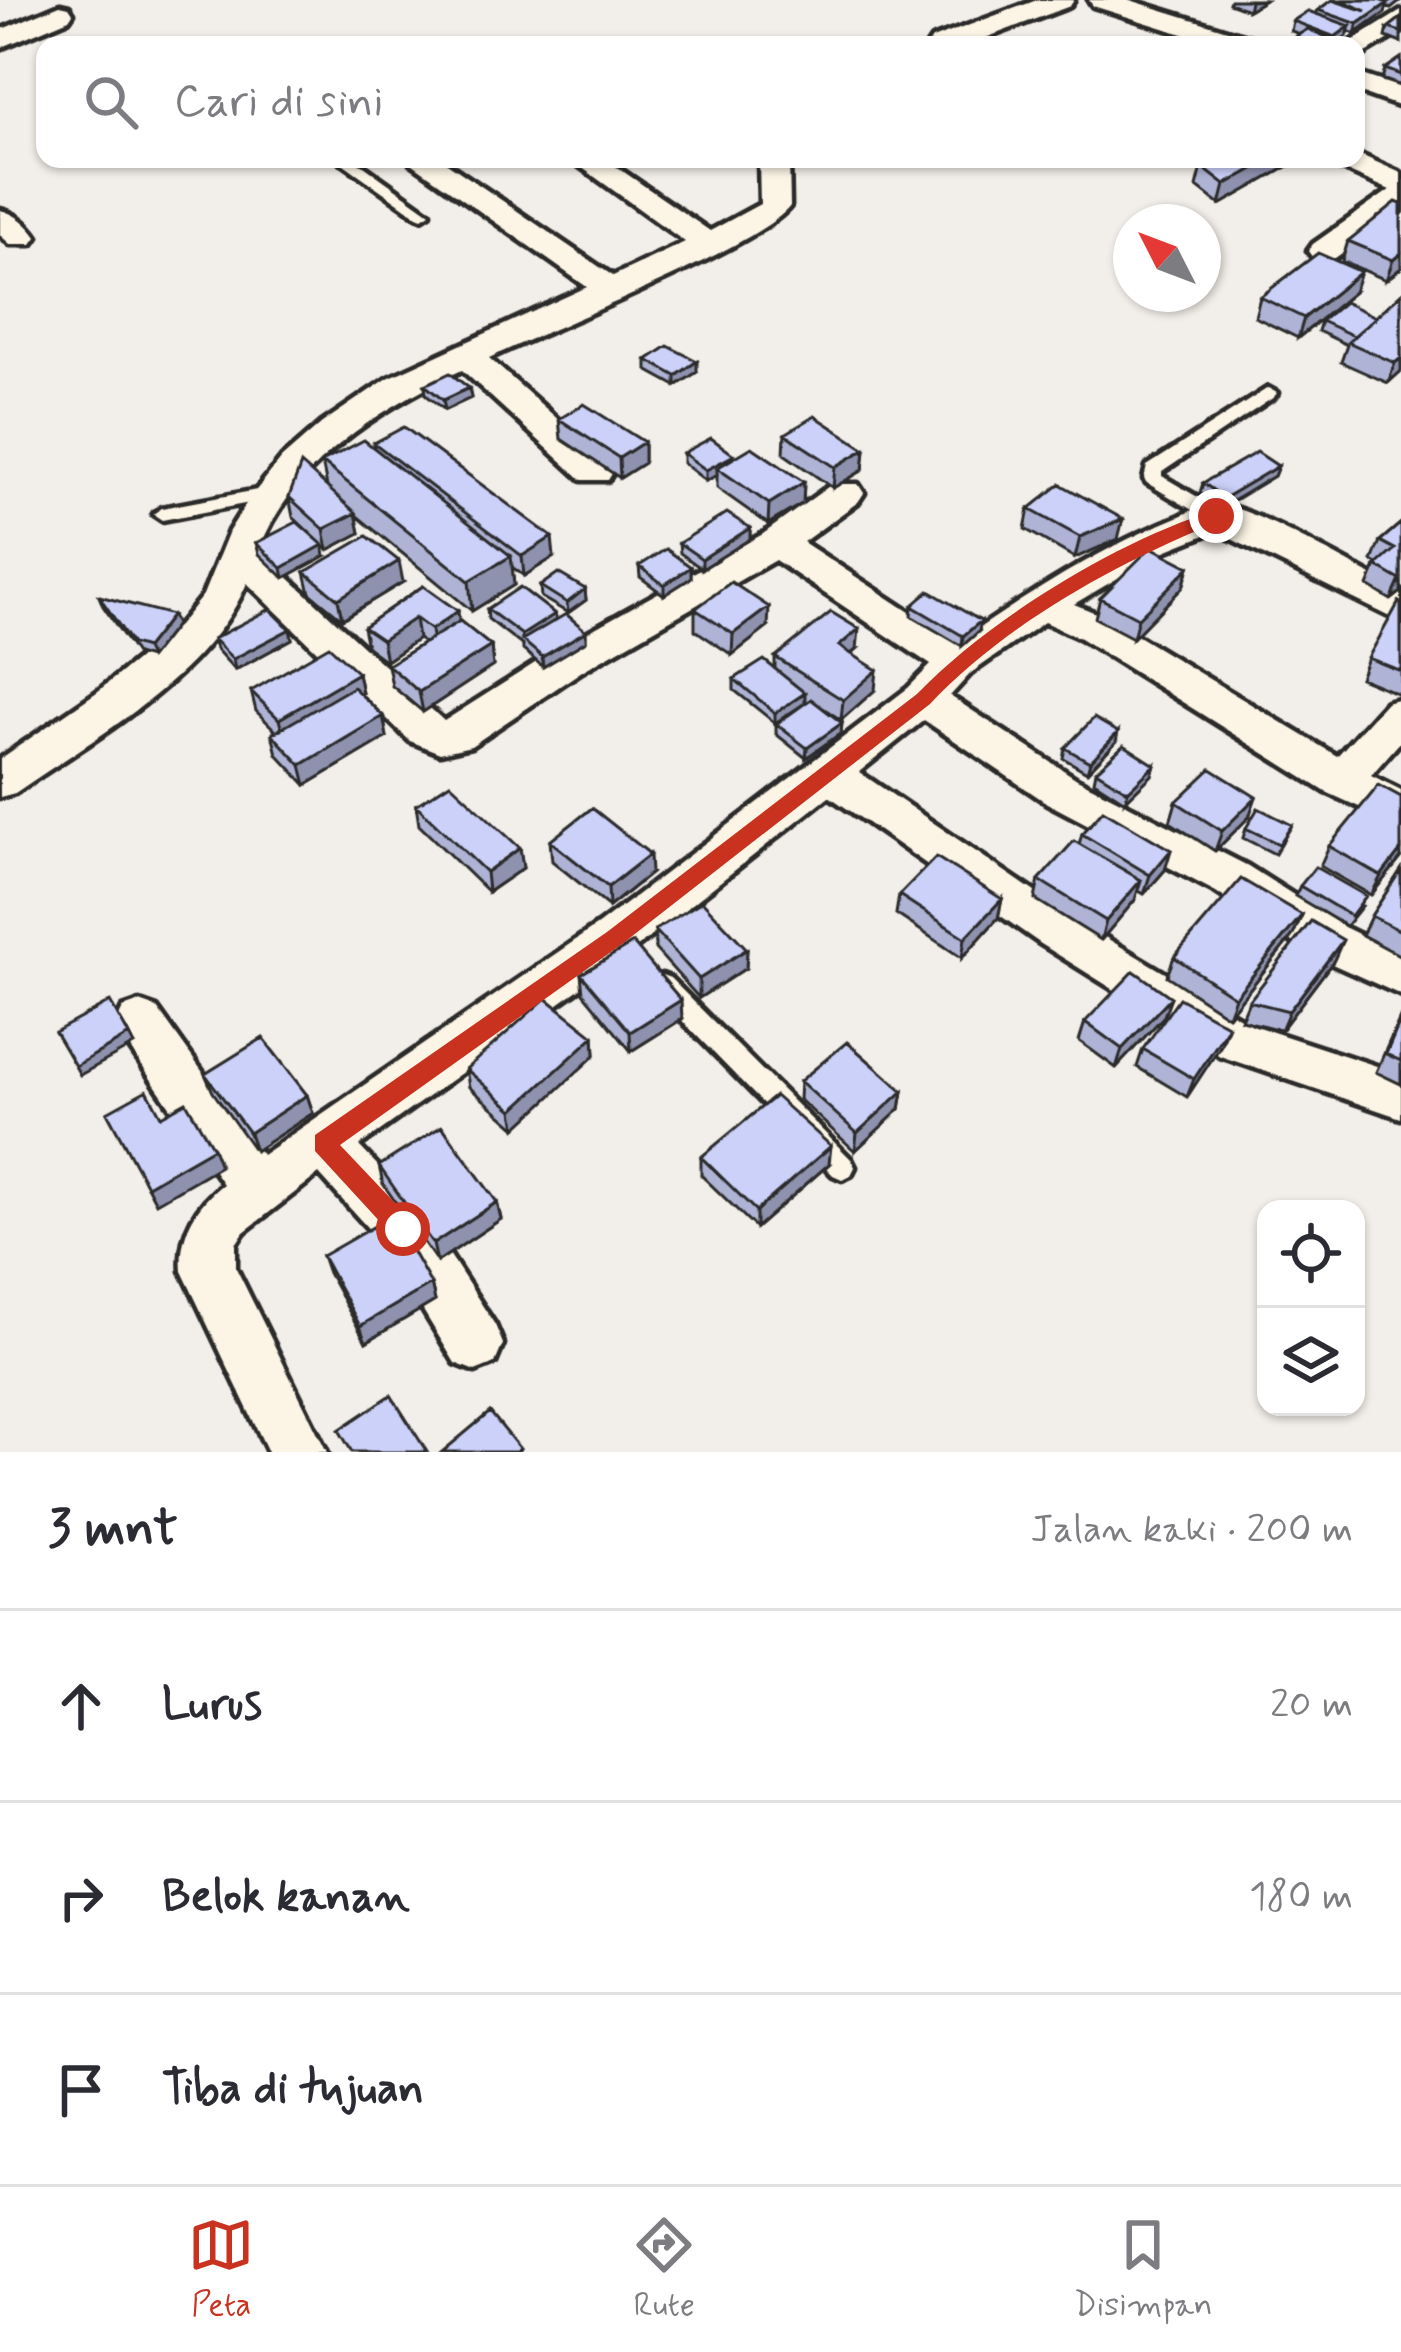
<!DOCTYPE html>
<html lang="id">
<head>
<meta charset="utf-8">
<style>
	:root { --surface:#fff; --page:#f2f2f3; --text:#2b2b33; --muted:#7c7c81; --line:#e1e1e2; --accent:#c8321e }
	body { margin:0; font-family:Mynerve,sans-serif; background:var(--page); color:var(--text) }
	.controls { position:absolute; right:36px; bottom:36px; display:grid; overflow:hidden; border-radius:24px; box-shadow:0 3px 9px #0004 }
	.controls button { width:108px; height:108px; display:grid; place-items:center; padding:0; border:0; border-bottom:3px solid var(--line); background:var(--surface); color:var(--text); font:60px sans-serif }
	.compass { position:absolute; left:1113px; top:204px; width:108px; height:108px; border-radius:50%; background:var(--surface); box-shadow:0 3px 9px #0004; rotate:312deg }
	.stop { position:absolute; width:36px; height:36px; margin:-27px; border:9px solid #c8321e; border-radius:50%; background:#fff }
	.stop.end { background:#c8321e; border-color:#fff; box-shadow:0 3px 12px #0008 }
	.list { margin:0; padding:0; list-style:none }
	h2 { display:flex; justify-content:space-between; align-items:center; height:156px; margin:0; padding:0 48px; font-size:51px }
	h2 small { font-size:39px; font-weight:400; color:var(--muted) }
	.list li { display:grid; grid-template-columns:78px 1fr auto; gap:36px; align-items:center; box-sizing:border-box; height:192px; padding:0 48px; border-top:3px solid var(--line) }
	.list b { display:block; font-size:45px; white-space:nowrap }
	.list em { font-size:39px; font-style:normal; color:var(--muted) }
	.icon { flex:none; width:66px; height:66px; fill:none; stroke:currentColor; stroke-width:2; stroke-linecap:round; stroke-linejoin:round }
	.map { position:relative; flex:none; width:1401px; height:1452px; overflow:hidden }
	.search { position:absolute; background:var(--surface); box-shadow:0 3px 9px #0004; left:36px; right:36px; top:36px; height:132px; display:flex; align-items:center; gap:30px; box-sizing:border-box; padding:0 42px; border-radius:24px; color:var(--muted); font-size:45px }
	.sheet { height:732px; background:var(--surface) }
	nav { display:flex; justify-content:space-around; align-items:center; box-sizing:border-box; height:168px; border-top:3px solid var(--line); background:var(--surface); font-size:33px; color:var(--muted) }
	nav a { display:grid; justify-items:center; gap:6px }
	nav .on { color:var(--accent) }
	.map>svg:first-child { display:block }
</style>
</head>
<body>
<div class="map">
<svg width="1401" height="1452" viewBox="0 0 1401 1452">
	<rect width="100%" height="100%" fill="#f2eee9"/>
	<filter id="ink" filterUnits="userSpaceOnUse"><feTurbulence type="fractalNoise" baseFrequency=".00833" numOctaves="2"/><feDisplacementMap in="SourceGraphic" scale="24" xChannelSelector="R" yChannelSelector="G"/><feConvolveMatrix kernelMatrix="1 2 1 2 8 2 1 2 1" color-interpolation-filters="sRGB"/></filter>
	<g filter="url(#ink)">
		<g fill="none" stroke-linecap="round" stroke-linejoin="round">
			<g stroke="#2b2b2b" stroke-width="9">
				<path id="lane" d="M337 159H354L430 213 422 218 417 216Z
					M1268 388 1277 393 1274 397 1162 472V476L1223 512 1225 516 1223 520H1209L1147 483 1144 479 1147 466Z
					M273 487 280 489 282 493 280 497 162 520 153 514 162 508Z
					M662 975 670 978 851 1159 855 1167 851 1175 842 1179 833 1175 654 992 650 985 654 978Z"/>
			</g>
			<g stroke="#2b2b2b" stroke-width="9">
				<path id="street" d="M1037 0H1074L1070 6 967 45H928L932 39Z
					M1089 0H1130L1256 39 1260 45H1218L1093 6Z
					M60 5 69 7 73 13 69 19 0 48V30Z
					M1401 11V32L1356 59V45H1346Z
					M1356 73 1401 88V107L1356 91Z
					M1356 153 1401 173V211L1335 258H1313L1308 251 1313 244 1390 190 1333 165 1329 159H1356Z
					M406 159H441L613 276 685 242 570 159H605L710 231 760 204 759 159H789L790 206C763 244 546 331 489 358L608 464 613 472 608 480H582L462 370C381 408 293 462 259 550L444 721 554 651 763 534 832 484H858L864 493 858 502 803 542 957 643C1026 596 1096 550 1173 519 1186 514 1203 503 1217 504 1249 505 1367 573 1401 591V622L1215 531 1160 553 1074 604 1108 618 1337 756 1386 702 1401 698V741L1371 775 1401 790V826L1326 792 1080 638 1044 622 971 673 950 696 1077 779 1248 866 1344 927 1401 955V995L1312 955 1216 892 1047 803 924 720 859 772 1073 918 1252 1025 1401 1074V1118L1220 1056 1041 944 829 796 631 952 359 1146 422 1212 495 1325 503 1344 495 1363 475 1371 455 1363 384 1246 319 1174 244 1232 236 1244V1268L327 1452H268L182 1271C179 1235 195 1206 223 1184L123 1038 116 1023 123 1008 140 1002 157 1008 262 1155 599 924 908 688 931 665 775 560 582 671 471 746 440 753 410 741 247 583C206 678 97 736 15 793L0 797V759L97 692 178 626 203 595 229 531 249 499 282 458 322 423 388 378 587 287Z
					M0 210C15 213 28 224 37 237L32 244H10L0 235Z"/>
			</g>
			<use href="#lane" fill="#fcf5e5" fill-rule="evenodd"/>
			<use href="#street" fill="#fcf5e5" fill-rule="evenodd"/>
		</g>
		<path fill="#afb4d6" stroke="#2b2b2b" stroke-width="3" d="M1230 0H1265L1248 10 1229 3Z
			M1332 0H1401V1L1391 9 1386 7 1385 13 1355 34 1348 31 1347 36 1338 42 1340 45H1288L1290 40 1300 34 1291 31 1293 21 1316 14 1318 10Z
			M1401 18V43L1386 37 1388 28Z
			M1401 58V86L1382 79 1385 69Z
			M1217 159H1314L1304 165 1293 160 1292 164 1220 205 1197 187 1202 167Z
			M1401 204V268L1386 280 1342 261 1348 241Z
			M1354 292 1298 338 1255 317 1260 297Z
			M1401 294V371L1388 383 1341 362 1347 345 1318 331 1321 321 1376 317Z
			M647 360 697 372 676 386 647 370Z
			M425 385 469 388 471 398 445 410 426 395Z
			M559 419 644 442V463L620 478 561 439Z
			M785 434 865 449 863 470 833 488 784 454Z
			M374 443 554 557 524 576 512 567 514 585 472 611 356 515 360 533 328 550 293 517 289 497 327 487 322 462 374 448Z
			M683 453 734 457 804 482 803 503 768 524 717 488V475L706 481 683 463Z
			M1278 466 1274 476 1221 508 1200 493 1203 483Z
			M1029 509 1118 539 1075 558 1025 529Z
			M1401 523V592L1391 600 1368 586 1377 564 1372 561 1380 541Z
			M750 528V539L702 569 680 553 679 543Z
			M256 543 325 556 284 578 259 554Z
			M639 566 691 567V578L664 595 640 577Z
			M1189 567 1183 587 1133 638 1095 618 1100 598Z
			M305 572 403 582 342 619 310 593Z
			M423 586 459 621 491 646 493 666 423 712 392 686 388 665 424 643 418 639 386 661 367 647 363 627Z
			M540 586 585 589 586 600 568 613 541 597Z
			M99 596 176 625 150 658 136 654 103 606Z
			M1401 604V695L1360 678 1368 658Z
			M912 606 979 631 962 646 911 616Z
			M487 609 555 614 556 621 586 631V641L543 667 523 650V646L488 619Z
			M695 609 768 627 732 655 695 630Z
			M290 629 292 639 235 670 216 649 213 639Z
			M857 649 851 654 875 690 841 720 823 708 842 723 841 733 806 758 776 734V724L805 703 775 723 734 690V679L775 669V657Z
			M358 673 362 693 361 694 383 716 387 737 306 785 277 754 272 734 276 731 256 711 251 691Z
			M1116 742 1087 772 1063 758 1065 748Z
			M1155 765 1152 775 1125 801 1094 781 1096 771Z
			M1176 802 1249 817 1215 851 1170 822Z
			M416 805 520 848 523 868 488 892 419 825Z
			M1292 825 1275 854 1243 838 1246 828Z
			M1082 834 1165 870 1144 894 1137 890 1135 900 1101 940 1035 899 1039 880 1079 844Z
			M550 841 651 873 609 907 552 861Z
			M1329 846 1401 858 1371 895 1320 866Z
			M1401 870V956L1362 935 1371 916Z
			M1300 886 1362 906 1346 926 1295 896Z
			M899 895 1002 899 998 918 962 958 896 914Z
			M1302 915 1293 935 1228 1016 1167 976 1174 957Z
			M655 930 747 949 746 968 699 998 655 949Z
			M1334 960 1281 1030 1241 1020 1249 1001Z
			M581 974 682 1019 631 1051 583 993Z
			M1401 1015V1084L1376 1072Z
			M1164 1016 1116 1068 1079 1041 1085 1022Z
			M594 1036 595 1055 516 1128 469 1087 466 1069Z
			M1221 1045 1187 1097 1137 1067 1143 1049Z
			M205 1074 307 1095 313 1113 255 1151 213 1092Z
			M800 1081 903 1091 900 1109 855 1151 799 1099Z
			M701 1157 829 1164 756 1228 701 1175Z
			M379 1166 497 1202 501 1219 437 1262 383 1184Z
			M322 1256 431 1284 435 1301 366 1342 328 1273Z"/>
		<path fill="#8e92ae" stroke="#2b2b2b" stroke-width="3" d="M1265 0 1248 10 1250 1Z
			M1388 3 1385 13 1355 34 1358 24Z
			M1350 26 1347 36 1333 45 1335 37Z
			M1271 159H1293L1292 164 1220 205 1225 185Z
			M1401 253V268L1386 280 1393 260Z
			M1361 272 1354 292 1298 338 1304 318Z
			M1401 358V371L1388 383 1395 363Z
			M697 361V372L676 386V376Z
			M469 388 471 398 445 410 443 400Z
			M644 442V463L620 478 619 458Z
			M865 449 863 470 833 488 835 467Z
			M734 455V465L717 468V475L706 481V470Z
			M1278 466 1274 476 1221 508 1224 498Z
			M804 482 803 503 768 524 769 504Z
			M356 513 360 533 328 550 324 529Z
			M1123 519 1118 539 1075 558 1080 537Z
			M750 528V539L702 569V559Z
			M552 537 554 557 524 576 522 556Z
			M323 545 325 556 284 578 282 568Z
			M511 556 514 585 472 611 469 581Z
			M399 561 403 582 342 619 338 599Z
			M691 567V578L664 595V585Z
			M1189 567 1183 587 1133 638 1138 618Z
			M1401 578V592L1391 600 1400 580Z
			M585 589 586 600 568 613 567 603Z
			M769 607 768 627 732 655 733 634Z
			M458 611 460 631 434 650 431 630Z
			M555 614 556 624 522 640V635Z
			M172 615 176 625 150 658 146 648Z
			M415 618 418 639 386 661 382 640Z
			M981 621 979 631 962 646 963 636Z
			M290 629 292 639 235 670 233 659Z
			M859 629 857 649 837 666 839 646Z
			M586 631V641L543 667 542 657Z
			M491 646 493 666 423 712 419 692Z
			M877 670 875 690 841 720 843 700Z
			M358 673 362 693 284 739 279 719Z
			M805 693V703L775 723V713Z
			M383 716 387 737 306 785 301 765Z
			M842 723 841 733 806 758 807 748Z
			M1118 732 1116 742 1087 772 1090 762Z
			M1155 765 1152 775 1125 801 1128 791Z
			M1256 797 1249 817 1215 851 1222 831Z
			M520 848 523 868 488 892 486 872Z
			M1171 850 1165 870 1144 894 1150 875Z
			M1401 850V858L1371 895 1381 876Z
			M650 854 651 873 609 907 608 887Z
			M1141 880 1135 900 1101 940 1106 921Z
			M1002 899 998 918 962 958 965 938Z
			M1302 915 1293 935 1228 1016 1235 997Z
			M1343 940 1334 960 1281 1030 1289 1011Z
			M747 949 746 968 699 998V979Z
			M1171 997 1164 1016 1116 1068 1122 1049Z
			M681 1000 682 1019 631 1051 630 1032Z
			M1229 1026 1221 1045 1187 1097 1194 1079Z
			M129 1035 134 1045 80 1075 75 1066Z
			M594 1036 595 1055 516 1128 513 1110Z
			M903 1091 900 1109 855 1151 857 1133Z
			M307 1095 313 1113 255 1151 249 1133Z
			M831 1146 829 1164 756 1228V1211Z
			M213 1148 220 1166 156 1203 147 1186Z
			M497 1202 501 1219 437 1262 433 1244Z
			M431 1284 435 1301 366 1342 360 1326Z"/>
		<path fill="#cbd1f9" stroke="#2b2b2b" stroke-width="3" d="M1332 0 1366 11 1342 0H1379L1388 3 1358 24 1318 10Z
			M1308 11 1350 26 1335 37 1293 21Z
			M1401 18V32L1388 28Z
			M1308 29 1341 43 1337 45H1302L1290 40Z
			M1401 58V75L1385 69Z
			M1217 159H1271L1225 185 1202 167Z
			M1396 202 1401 204V253L1393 260 1348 241Z
			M1318 253 1361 272 1304 318 1260 297Z
			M1401 294V358L1395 363 1348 342Z
			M1344 302 1376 317 1354 336 1321 321Z
			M668 346 697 361 676 376 647 360Z
			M450 373 469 388 443 400 425 385Z
			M584 404 644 442 619 458 559 419Z
			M815 416 865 449 835 467 785 434Z
			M404 427 552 537 522 556 374 443Z
			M711 438 734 455 706 470 683 453Z
			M364 440 511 556 469 581 322 462Z
			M752 447 804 482 769 504 717 468Z
			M1257 452 1278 466 1224 498 1203 483Z
			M301 464 356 513 324 529 289 497Z
			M1060 484 1123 519 1080 537 1029 509Z
			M727 513 750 528 702 559 679 543Z
			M297 522 323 545 282 568 256 543Z
			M1401 523V578L1400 580 1376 566 1395 549 1380 541Z
			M367 536 399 561 338 599 305 572Z
			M1151 547 1189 567 1138 618 1100 598Z
			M666 549 691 567 664 585 639 566Z
			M558 573 585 589 567 603 540 586Z
			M731 582 769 607 733 634 695 609Z
			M423 586 458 611 431 630 415 618 382 640 363 627Z
			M520 587 555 614 522 635 487 609Z
			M929 591 981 621 963 636 912 606Z
			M99 596 172 615 146 648 132 644Z
			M1399 602 1401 604V671L1368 658Z
			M270 609 290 629 233 659 213 639Z
			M831 612 859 629 839 646 877 670 843 700 775 657Z
			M566 614 586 631 542 657 522 640Z
			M460 621 491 646 419 692 388 665Z
			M329 646 358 673 279 719 251 691Z
			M764 660 805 693 775 713 734 679Z
			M353 687 383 716 301 765 272 734Z
			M811 699 842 723 807 748 776 724Z
			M1094 718 1118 732 1090 762 1065 748Z
			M1124 745 1155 765 1128 791 1096 771Z
			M1211 769 1256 797 1222 831 1176 802Z
			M450 783 520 848 486 872 416 805Z
			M1379 785 1401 797V850L1381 876 1329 846Z
			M592 808 650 854 608 887 550 841Z
			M1258 808 1292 825 1279 844 1246 828Z
			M1103 810 1171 850 1150 875 1082 834Z
			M1074 841 1141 880 1106 921 1039 880Z
			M936 857 1002 899 965 938 899 895Z
			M1315 867 1366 896 1351 916 1300 886Z
			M1401 870V931L1371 916Z
			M1241 879 1302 915 1235 997 1174 957Z
			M702 901 747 949 699 979 655 930Z
			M1311 921 1343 940 1289 1011 1249 1001Z
			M633 943 681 1000 630 1032 581 974Z
			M1134 971 1171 997 1122 1049 1085 1022Z
			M546 998 594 1036 513 1110 466 1069Z
			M1179 998 1229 1026 1194 1079 1143 1049Z
			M110 1002 129 1035 75 1066 55 1032Z
			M1401 1019V1061L1386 1054Z
			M263 1038 307 1095 249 1133 205 1074Z
			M847 1042 903 1091 857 1133 800 1081Z
			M147 1090 161 1116 186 1102 213 1148 147 1186 107 1112Z
			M775 1096 831 1146 756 1211 701 1157Z
			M442 1126 497 1202 433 1244 379 1166Z
			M392 1216 431 1284 360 1326 322 1256Z
			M391 1395 427 1452H352L339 1430Z
			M490 1412 520 1449 516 1452H442Z"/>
	</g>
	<path fill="#c8321e" d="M1216 510 1225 516 1222 520C1117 563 1009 621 930 704L622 944 340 1145 412 1221V1237H394L315 1151V1135L607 932 917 694C989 619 1117 541 1216 510Z"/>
</svg>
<div class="controls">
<button><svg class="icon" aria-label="locate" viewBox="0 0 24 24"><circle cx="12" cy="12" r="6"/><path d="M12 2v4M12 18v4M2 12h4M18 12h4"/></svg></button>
<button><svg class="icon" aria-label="layers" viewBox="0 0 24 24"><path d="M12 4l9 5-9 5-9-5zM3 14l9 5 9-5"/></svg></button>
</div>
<svg class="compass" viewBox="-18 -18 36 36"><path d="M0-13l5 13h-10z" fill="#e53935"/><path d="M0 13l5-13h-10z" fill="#7c7c81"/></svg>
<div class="stop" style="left:403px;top:1229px"></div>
<div class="stop end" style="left:1216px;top:516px"></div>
<div class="search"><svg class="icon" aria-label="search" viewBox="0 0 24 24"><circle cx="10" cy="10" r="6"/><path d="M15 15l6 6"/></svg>Cari di sini</div>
</div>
<section class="sheet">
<h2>3 mnt<small>Jalan kaki · 200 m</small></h2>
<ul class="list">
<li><svg class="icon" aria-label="ahead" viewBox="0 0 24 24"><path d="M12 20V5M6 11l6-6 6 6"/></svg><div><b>Lurus</b></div><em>20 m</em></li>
<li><svg class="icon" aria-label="right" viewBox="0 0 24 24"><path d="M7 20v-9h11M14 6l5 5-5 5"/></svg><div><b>Belok kanan</b></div><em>180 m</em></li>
<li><svg class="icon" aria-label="arrive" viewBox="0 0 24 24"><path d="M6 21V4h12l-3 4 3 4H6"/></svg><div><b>Tiba di tujuan</b></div></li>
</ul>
</section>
<nav>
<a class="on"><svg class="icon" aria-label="map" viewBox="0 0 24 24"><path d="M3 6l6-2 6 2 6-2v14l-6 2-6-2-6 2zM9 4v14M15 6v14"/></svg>Peta</a>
<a><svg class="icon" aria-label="directions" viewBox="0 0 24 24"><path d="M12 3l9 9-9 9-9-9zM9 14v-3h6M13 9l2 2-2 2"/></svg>Rute</a>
<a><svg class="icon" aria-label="saved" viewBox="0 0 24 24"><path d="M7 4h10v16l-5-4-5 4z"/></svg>Disimpan</a>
</nav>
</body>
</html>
